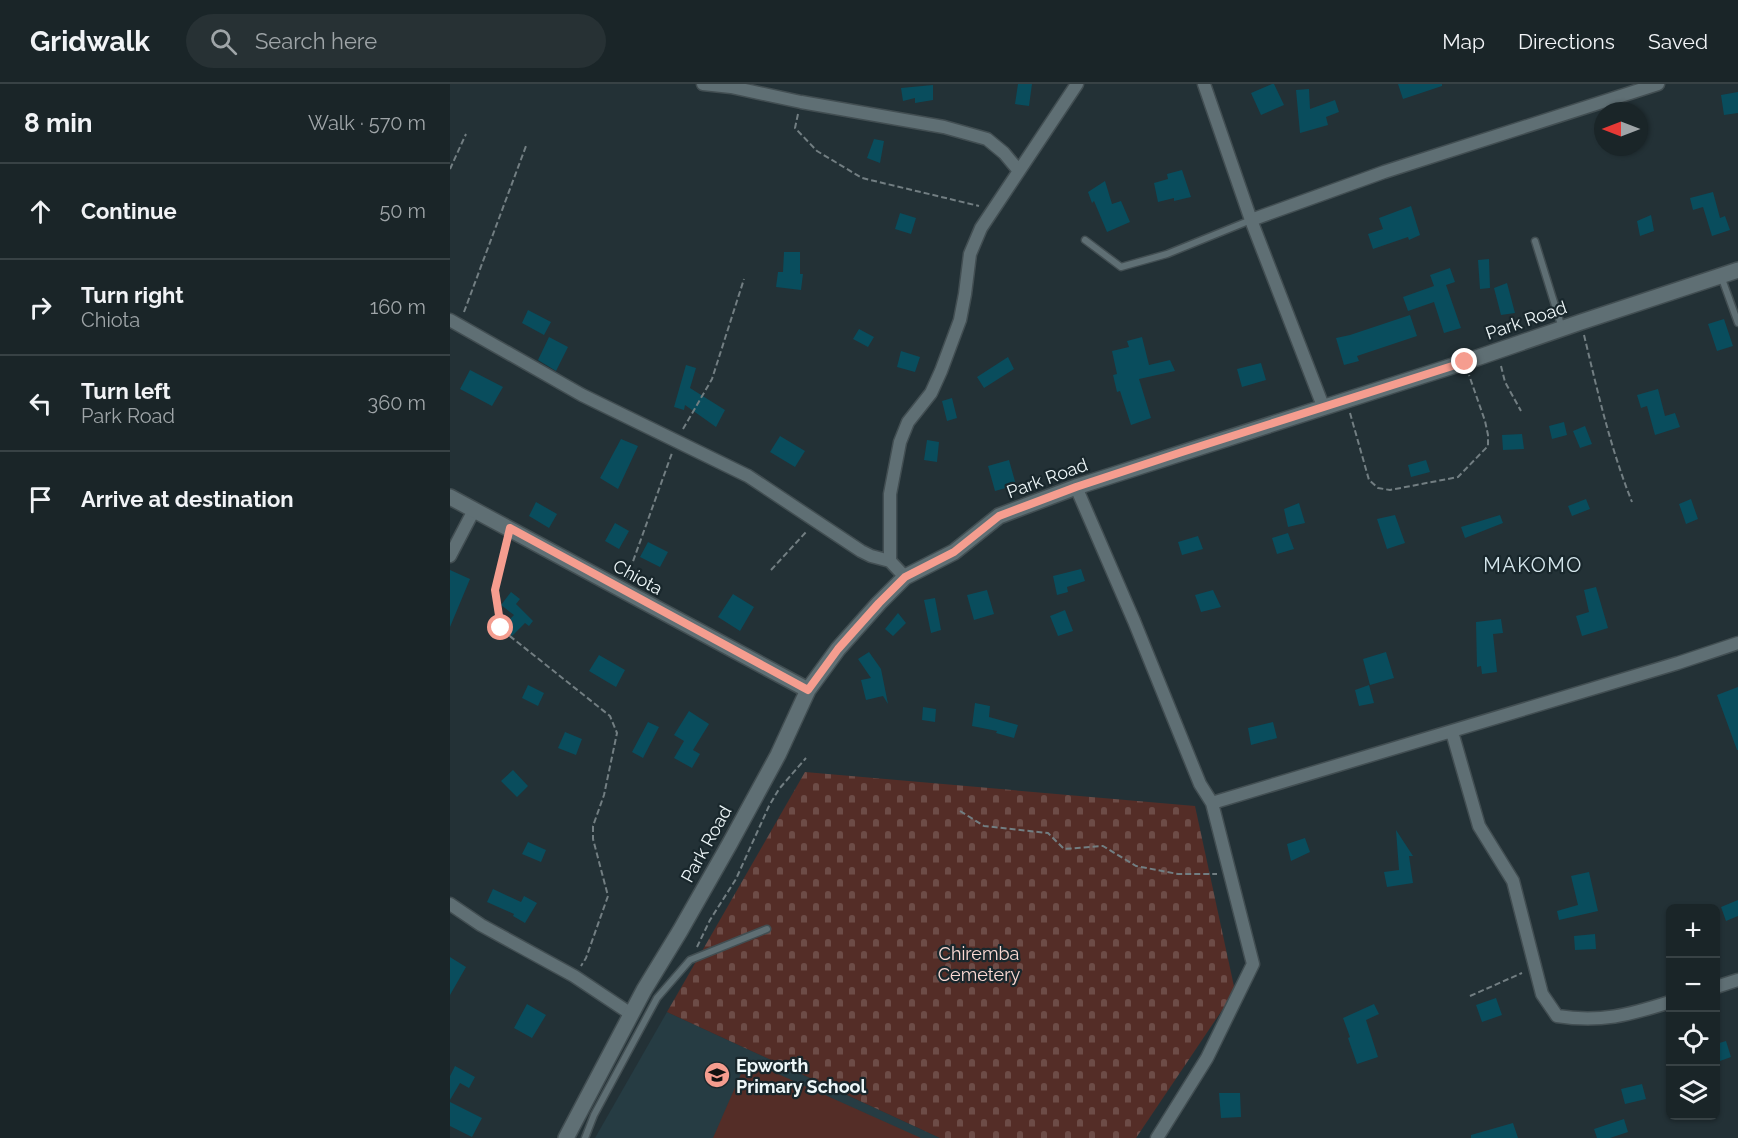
<!DOCTYPE html>
<html lang="en">
<head>
<meta charset="utf-8">
<style>
	:root { --surface:#1a2528; --page:#273134; --text:#f1f3f6; --muted:#9fa5a8; --line:#384245 }
	body { margin:0; font-family:Raleway,sans-serif; background:var(--page); color:var(--text) }
	.controls { position:absolute; right:18px; bottom:18px; display:grid; overflow:hidden; border-radius:9px; box-shadow:0 2px 4px #0004 }
	.controls button { width:54px; height:54px; display:grid; place-items:center; padding:0; border:0; border-bottom:2px solid var(--line); background:var(--surface); color:var(--text); font:30px sans-serif }
	.compass { position:absolute; left:1144px; top:18px; width:54px; height:54px; border-radius:50%; background:var(--surface); box-shadow:0 2px 4px #0004; rotate:270deg }
	.stop { position:absolute; width:18px; height:18px; margin:-14px; border:4px solid #f59d8f; border-radius:50%; background:#fff }
	.stop.end { background:#f59d8f; border-color:#fff; box-shadow:0 2px 6px #0008 }
	.list { margin:0; padding:0; list-style:none }
	h2 { display:flex; justify-content:space-between; align-items:center; height:78px; margin:0; padding:0 24px; font-size:26px }
	h2 small { font-size:20px; font-weight:400; color:var(--muted) }
	.list li { display:grid; grid-template-columns:39px 1fr auto; gap:18px; align-items:center; box-sizing:border-box; height:96px; padding:0 24px; border-top:2px solid var(--line) }
	.list b { display:block; font-size:22px; white-space:nowrap }
	.list p { margin:0; font-size:20px; white-space:nowrap; color:var(--muted) }
	.list em { font-size:20px; font-style:normal; color:var(--muted) }
	.icon { flex:none; width:33px; height:33px; fill:none; stroke:currentColor; stroke-width:2; stroke-linecap:round; stroke-linejoin:round }
	.map { position:relative; flex:none; width:1288px; height:1054px; overflow:hidden }
	header { display:flex; align-items:center; gap:36px; box-sizing:border-box; height:84px; padding:0 30px; background:var(--surface); border-bottom:2px solid var(--line) }
	header strong { font-size:28px }
	nav { display:flex; gap:33px; margin-inline-start:auto; font-size:21px }
	.search { width:420px; height:54px; background:var(--page); display:flex; align-items:center; gap:15px; box-sizing:border-box; padding:0 21px; border-radius:33px; color:var(--muted); font-size:22px }
	main { display:flex }
	aside { flex:1; background:var(--surface) }
	.map>svg:first-child { display:block }
</style>
</head>
<body>
<header>
<strong>Gridwalk</strong>
<div class="search"><svg class="icon" aria-label="search" viewBox="0 0 24 24"><circle cx="10" cy="10" r="6"/><path d="M15 15l6 6"/></svg>Search here</div>
<nav><a>Map</a><a>Directions</a><a>Saved</a></nav>
</header>
<main>
<aside>
<h2>8 min<small>Walk · 570 m</small></h2>
<ul class="list">
<li><svg class="icon" aria-label="ahead" viewBox="0 0 24 24"><path d="M12 20V5M6 11l6-6 6 6"/></svg><div><b>Continue</b></div><em>50 m</em></li>
<li><svg class="icon" aria-label="right" viewBox="0 0 24 24"><path d="M7 20v-9h11M14 6l5 5-5 5"/></svg><div><b>Turn right</b><p>Chiota</p></div><em>160 m</em></li>
<li><svg class="icon" aria-label="left" viewBox="0 0 24 24"><path d="M17 20v-9H6M10 6l-5 5 5 5"/></svg><div><b>Turn left</b><p>Park Road</p></div><em>360 m</em></li>
<li><svg class="icon" aria-label="arrive" viewBox="0 0 24 24"><path d="M6 21V4h12l-3 4 3 4H6"/></svg><div><b>Arrive at destination</b></div></li>
</ul>
</aside>
<div class="map">
<svg width="1288" height="1054" viewBox="0 0 1288 1054">
	<defs>
		<pattern id="cemetery-stones" width="16" height="16" patternUnits="userSpaceOnUse" patternTransform="scale(1.5)"><rect width="16" height="16" fill="#542d27"/><path d="M2 7V4a2 2 0 0 1 4 0v3zM10 15v-3a2 2 0 0 1 4 0v3z" fill="#6d4c47"/></pattern>
	</defs>
	<rect width="100%" height="100%" fill="#233136"/>
	<path fill="#263c43" d="M217 928 490 1054H145Z"/>
	<path fill="url(#cemetery-stones)" d="M355 688 745 722 785 907 686 1054H490L217 928Z"/>
	<path fill="#542d27" d="M297 976 471 1054H263Z"/>
	<path fill="#094d5d" d="M568 0H582L579 22 565 20Z
		M822 0H824L834 21 811 31 801 9Z
		M948 0H992V2L953 15Z
		M483 1V16L465 19V14L453 17 451 4Z
		M859 5 860 25 885 16 889 28 876 33 878 41 850 49 846 6Z
		M1288 8V29L1274 31 1271 11Z
		M424 55 434 57 430 79 417 74Z
		M732 86 741 113 724 117V114L708 118 704 99 718 95 717 90Z
		M655 97 662 120 671 117 680 138 657 148 644 117 642 119 638 108Z
		M1263 108 1270 134 1275 132 1280 146 1262 152 1253 123 1243 126 1240 114Z
		M961 122 970 151 959 156 958 153 923 165 918 150 933 145 929 134Z
		M450 129 466 134 461 150 445 145Z
		M1201 131 1204 147 1190 152 1187 137Z
		M334 168H350V190H353L351 206 326 203 328 188H333Z
		M1039 175 1040 204 1030 205 1028 176Z
		M1000 184 1005 198 996 201 1011 244 994 249 984 218 958 227 953 213 984 202 980 191Z
		M1057 199 1065 229 1051 231 1044 204Z
		M78 226 101 238 94 251 72 239Z
		M960 231 967 252 907 272 909 277 894 281 886 254 900 251Z
		M1274 235 1283 262 1267 267 1258 240Z
		M409 245 424 253 418 263 403 255Z
		M99 253 118 263 106 287 88 276Z
		M692 253 699 281 720 276 725 287 689 295 701 334 681 341 670 307 667 308 663 291 667 290 662 267 679 263 677 257Z
		M451 267 470 273 465 288 447 283Z
		M558 273 564 285 534 304 527 293Z
		M811 279 816 296 792 303 787 285Z
		M236 281 246 284 240 304 275 326 266 343 235 321 234 326 224 323Z
		M20 286 53 303 42 322 10 305Z
		M1208 305 1215 332 1225 329 1230 343 1205 351 1197 322 1191 324 1187 311Z
		M502 314 507 334 497 337 492 317Z
		M1114 338 1117 351 1102 355 1099 342Z
		M1135 342 1142 360 1130 364 1123 347Z
		M1072 350 1074 365 1053 366 1052 351Z
		M330 352 355 367 345 383 320 368Z
		M171 355 188 362 168 405 150 394Z
		M477 356 489 358 487 378 474 376Z
		M559 376 566 401 545 407 538 382Z
		M976 376 980 388 961 393 958 381Z
		M1136 415 1140 425 1122 432 1118 422Z
		M1241 415 1248 435 1236 440 1229 420Z
		M86 418 107 430 99 444 79 432Z
		M849 419 855 439 838 443 834 425Z
		M945 431 955 459 937 465 927 435Z
		M1050 431 1053 439 1015 454 1011 443Z
		M165 439 179 447 169 465 155 457Z
		M838 449 844 465 827 470 822 454Z
		M748 452 753 465 732 471 728 458Z
		M198 458 218 468 210 483 190 473Z
		M631 485 635 497 617 503 618 508 607 511 603 492Z
		M0 486 20 495 0 543Z
		M1146 503 1158 544 1132 552 1126 532 1139 528 1134 506Z
		M537 506 544 530 524 536 517 511Z
		M763 506 771 523 751 528 745 511Z
		M61 508 70 515 66 520 83 537 79 542 75 539 62 552 53 542 64 531 51 521Z
		M283 510 304 523 290 547 268 533Z
		M485 514 491 546 481 549 474 516Z
		M615 526 623 547 608 552 600 532Z
		M448 529 456 539 443 552 435 545Z
		M1051 535 1053 549 1043 550 1047 588 1032 590 1031 582 1027 583 1026 538Z
		M419 568 431 585 438 620 433 612 416 616 411 596 421 594 408 575Z
		M936 568 944 594 920 601 913 575Z
		M149 571 175 586 166 603 139 587Z
		M78 601 94 609 88 622 72 614Z
		M919 601 924 619 909 622 905 606Z
		M1288 603V666H1287L1267 611Z
		M525 619 540 622 539 633 568 641 564 654 546 649 547 647 522 642Z
		M473 623 486 625 485 638 472 636Z
		M239 627 259 640 243 666 250 670 242 684 224 674 234 657 224 651Z
		M198 638 209 643 193 674 182 668Z
		M823 638 827 654 801 661 798 644Z
		M115 648 132 655 126 671 108 664Z
		M63 686 78 702 67 713 51 697Z
		M946 746 963 772H959L963 799 937 803 934 788 949 786Z
		M855 754 860 768 841 777 837 760Z
		M78 758 96 766 91 778 72 770Z
		M1139 788 1148 827 1109 836 1107 827 1128 821 1121 792Z
		M43 805 71 818 74 812 87 819 75 839 63 832 64 830 37 818Z
		M1288 816V832L1276 837 1271 823Z
		M1145 850 1146 865 1125 866 1124 852Z
		M0 873 16 883 0 911Z
		M1046 914 1052 931 1032 938 1026 921Z
		M77 920 96 931 82 954 64 944Z
		M924 920 929 930 916 936 928 973 907 980 898 954 900 953 893 934Z
		M1276 957 1281 973 1270 977 1266 960Z
		M5 982 25 993 19 1004 10 999 0 1016V992Z
		M1192 1000 1196 1015 1175 1020 1171 1005Z
		M769 1009H790L791 1033 771 1034Z
		M0 1018 32 1034 22 1053 0 1042Z
		M1174 1035 1178 1048 1160 1054H1147L1144 1045Z
		M1063 1039 1068 1054H1021V1051Z"/>
	<g fill="none" stroke-linecap="round" stroke-linejoin="round">
		<g stroke="#424e52" stroke-width="9">
			<path id="service" d="M635 156 671 183 717 170 801 136
				M1085 157 1112 244
				M1271 192 1288 239
				M135 1054 144 1031 207 914 240 876 317 845"/>
		</g>
		<g stroke="#424e52" stroke-width="15">
			<path id="minor" d="M253 0 281 3 351 18 494 43 537 55 554 69 569 87
				M754 0 801 136 873 322
				M801 136 934 88 1208 0
				M0 236 132 311 298 392 411 467 421 472 440 477 455 493
				M626 403 684 537 750 700 762 719 803 880 757 974 707 1054
				M0 472 24 426
				M440 477V410L450 358 458 338 481 309 491 287 510 236 515 210 520 170 531 144 627 0
				M1002 648 1029 742 1063 797 1092 910 1107 932C1150 939 1179 931 1220 918
				M762 719 1228 579 1288 559
				M0 820 31 841 124 892 181 930
				M1266 903 1288 896"/>
		</g>
		<g stroke="#424e52" stroke-width="18">
			<path id="tertiary" d="M0 413 358 606
				M116 1054 194 906 230 847 279 761 328 671 358 606 388 565 429 519 455 493 504 468 549 432 626 403 1015 278 1131 238 1288 186"/>
		</g>
		<path stroke="#727e82" stroke-width="2" stroke-dasharray="6 3" stroke-linecap="butt" d="M348 30 345 44 367 67 412 94 529 122
			M0 85 16 50
			M14 228 76 62
			M1134 251C1148 309 1160 363 1182 418
			M1051 282 1055 298 1071 327
			M900 329 919 396 928 404 940 406 1008 393 1038 362V351L1035 337 1019 291
			M233 345 262 295 294 195
			M57 459 45 506 51 545 160 632 167 649 154 711 143 742V755L158 812 136 874 131 882
			M321 486 357 447
			M177 494 222 369
			M510 727 534 742 598 749 614 765 653 762 686 782 728 790H767
			M247 863 260 836 286 795 319 722 329 705 356 674
			M1020 912 1072 889"/>
		<use href="#service" stroke="#5f6f74" stroke-width="6"/>
		<use href="#minor" stroke="#5f6f74" stroke-width="12"/>
		<use href="#tertiary" stroke="#5f6f74" stroke-width="15"/>
	</g>
	<g fill="none" stroke-linecap="round" stroke-linejoin="round">
		<path stroke="#f59d8f" stroke-width="8" d="M51 544 45 506 60 444 358 606 388 565 429 519 455 493 504 468 549 432 626 403 732 368 1015 278"/>
	</g>
	<defs>
		<g id="school-disc" transform="scale(1.35)"><circle r="9.5" fill="#f59d8f" stroke="#19272c"/><path d="M0-5L7-2L0 1L-7-2ZM-4 1L0 2.5L4 1V4Q0 6-4 4Z" fill="#111"/></g>
	</defs>
	<g fill-rule="evenodd">
		<use href="#school-disc" x="267" y="991"/>
	</g>
	<g text-anchor="middle" dominant-baseline="central" stroke-width="4.5" stroke-linejoin="round" paint-order="stroke">
		<g font-size="18" fill="#eef7f9" stroke="#19272c">
			<text transform="translate(1076 236) rotate(-19)">Park Road</text>
			<text transform="translate(597 394) rotate(-20)">Park Road</text>
			<text transform="translate(188 493) rotate(29)">Chiota</text>
			<text transform="translate(256 760) rotate(-61)">Park Road</text>
		</g>
		<g font-size="18" fill="#fcdad4" stroke="#19272c">
			<text x="529" y="869">Chiremba<tspan x="529" dy="21">Cemetery</tspan></text>
		</g>
		<g font-size="18" font-weight="bold" fill="#eef7f9" stroke="#19272c" text-anchor="start">
			<text x="286" y="981">Epworth<tspan x="286" dy="21">Primary School</tspan></text>
		</g>
		<g font-size="20" letter-spacing="1.5" fill="#d6e7ed" stroke="#19272c">
			<text x="1083" y="481">MAKOMO</text>
		</g>
	</g>
</svg>
<div class="controls">
<button>+</button>
<button>−</button>
<button><svg class="icon" aria-label="locate" viewBox="0 0 24 24"><circle cx="12" cy="12" r="6"/><path d="M12 2v4M12 18v4M2 12h4M18 12h4"/></svg></button>
<button><svg class="icon" aria-label="layers" viewBox="0 0 24 24"><path d="M12 4l9 5-9 5-9-5zM3 14l9 5 9-5"/></svg></button>
</div>
<svg class="compass" viewBox="-18 -18 36 36"><path d="M0-13l5 13h-10z" fill="#e53935"/><path d="M0 13l5-13h-10z" fill="#9fa5a8"/></svg>
<div class="stop" style="left:51px;top:544px"></div>
<div class="stop end" style="left:1015px;top:278px"></div>
</div>
</main>
</body>
</html>
